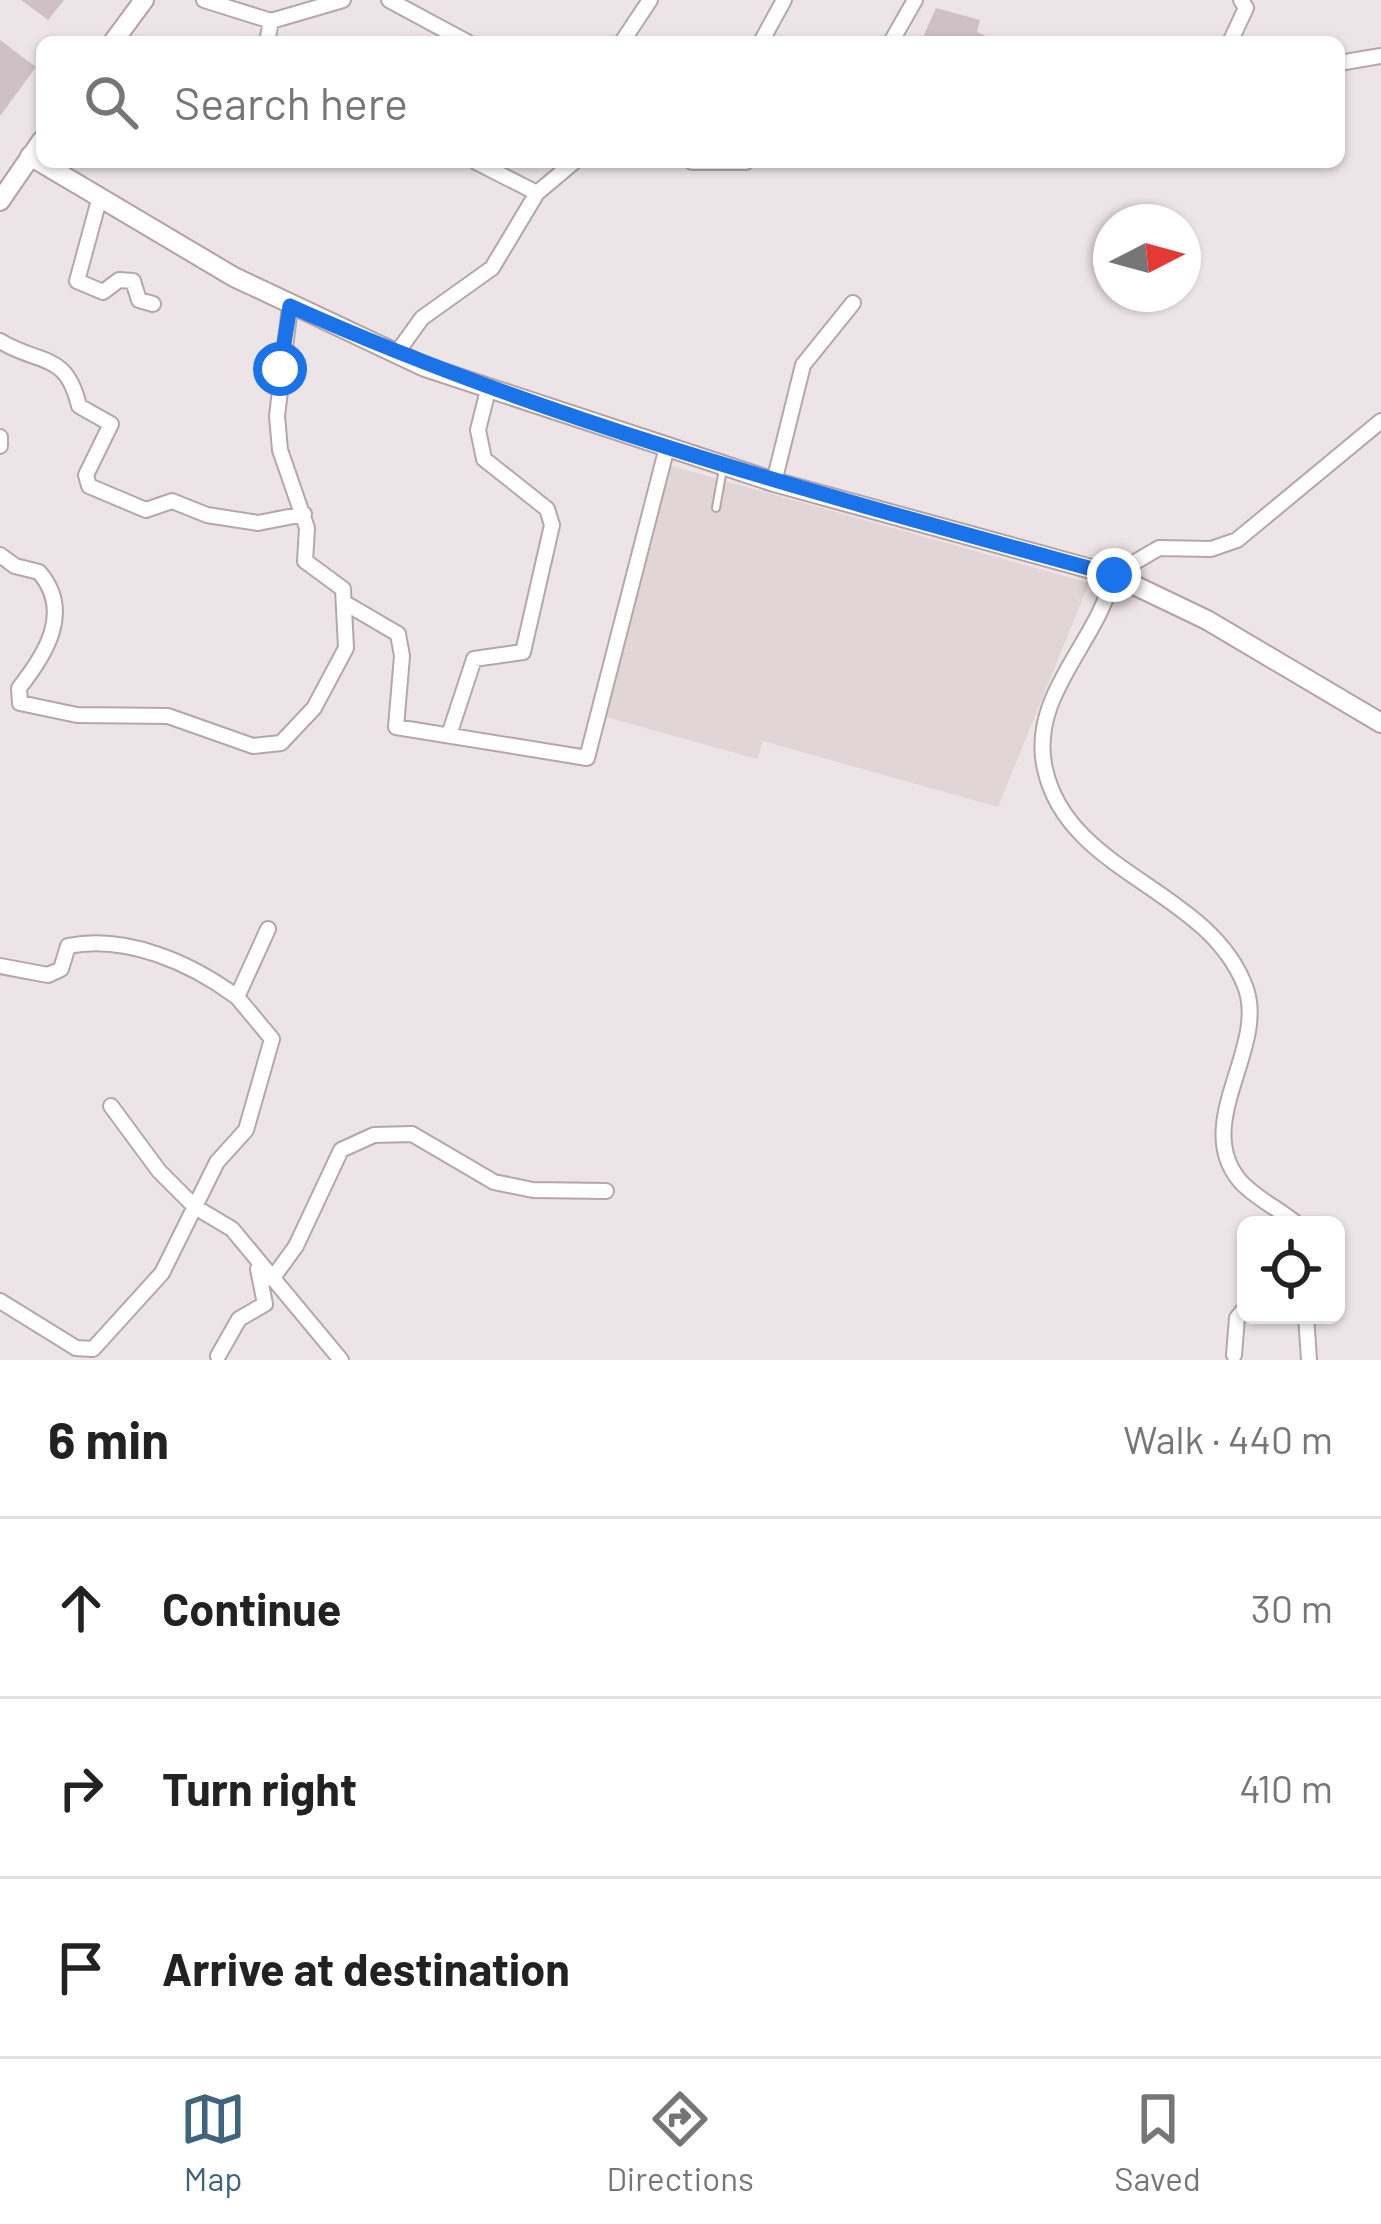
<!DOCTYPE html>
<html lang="en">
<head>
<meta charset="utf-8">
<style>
	:root { --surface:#fff; --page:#f6f6f6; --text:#222; --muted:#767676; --line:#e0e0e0; --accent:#3e647e }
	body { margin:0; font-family:Barlow,sans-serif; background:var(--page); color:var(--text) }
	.controls { position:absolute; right:36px; bottom:36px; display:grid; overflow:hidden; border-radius:18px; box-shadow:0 3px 9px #0004 }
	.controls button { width:108px; height:108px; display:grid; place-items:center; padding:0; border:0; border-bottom:3px solid var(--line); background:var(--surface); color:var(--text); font:60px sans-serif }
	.compass { position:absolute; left:1093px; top:204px; width:108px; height:108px; border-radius:50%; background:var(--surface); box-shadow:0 3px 9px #0004; rotate:84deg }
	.stop { position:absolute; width:36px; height:36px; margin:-27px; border:9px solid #1a73e8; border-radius:50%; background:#fff }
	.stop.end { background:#1a73e8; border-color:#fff; box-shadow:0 3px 12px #0008 }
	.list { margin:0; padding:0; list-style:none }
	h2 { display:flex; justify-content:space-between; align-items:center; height:156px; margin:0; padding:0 48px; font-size:51px }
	h2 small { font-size:39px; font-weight:400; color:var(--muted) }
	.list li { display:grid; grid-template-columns:78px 1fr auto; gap:36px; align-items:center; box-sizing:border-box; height:180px; padding:0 48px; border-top:3px solid var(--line) }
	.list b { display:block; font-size:45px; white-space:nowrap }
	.list em { font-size:39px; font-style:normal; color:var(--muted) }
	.icon { flex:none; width:66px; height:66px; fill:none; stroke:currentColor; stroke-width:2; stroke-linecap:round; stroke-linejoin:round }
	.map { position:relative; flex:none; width:1381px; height:1360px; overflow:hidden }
	.search { position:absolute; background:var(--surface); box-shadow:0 3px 9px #0004; left:36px; right:36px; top:36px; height:132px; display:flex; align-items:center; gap:30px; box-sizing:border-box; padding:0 42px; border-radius:18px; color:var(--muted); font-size:45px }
	.sheet { height:696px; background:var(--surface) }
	nav { display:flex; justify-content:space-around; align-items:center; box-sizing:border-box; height:168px; border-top:3px solid var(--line); background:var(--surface); font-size:33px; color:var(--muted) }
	nav a { display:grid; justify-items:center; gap:6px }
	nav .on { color:var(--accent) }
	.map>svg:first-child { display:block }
</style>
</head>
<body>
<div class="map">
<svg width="1381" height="1360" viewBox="0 0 1381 1360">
	<rect width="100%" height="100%" fill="#ede4e7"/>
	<path fill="#e1d5d8" d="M668 465 1089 583 998 807 763 741 757 759 599 715Z"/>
	<path fill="#cec0c4" d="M21 0H64L48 20Z
		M936 8 980 20 977 32 999 42H921Z
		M0 40 36 67 0 116Z"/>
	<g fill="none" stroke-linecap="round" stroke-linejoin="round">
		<g stroke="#b5a7a9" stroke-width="10">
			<path id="lane" d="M716 508 723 469"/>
		</g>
		<g stroke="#b5a7a9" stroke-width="18">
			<path id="street" d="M204 0 271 21 343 0
				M389 0 467 42
				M267 42 271 21
				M622 42 650 0
				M761 42 784 0
				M891 42 915 0
				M1230 42 1246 8 1241 0
				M1339 63 1381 56
				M476 162 537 193 574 162
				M692 162H746
				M99 200 77 281 103 292 119 280 133 281 139 300 153 304
				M0 341C41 366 66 351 79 406L111 424 86 475 89 486 146 510 172 501 207 515 258 523 304 514
				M396 354 422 318 492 268 537 193
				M0 437V446
				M774 482 803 365 853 303
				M0 555 15 566 39 572C73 611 46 654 19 688L20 703 77 715 168 716 253 746 281 743 314 708 346 648 343 589 305 561 307 528 280 450 277 416 290 306
				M345 603 398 634 402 656 396 727 587 758 667 447
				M449 735 474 659 523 652 552 525 547 509 484 459 478 430 488 390
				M0 966 48 975 61 969 68 946C126 934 191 963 237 997
				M111 1106 159 1171 195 1207 232 1229 341 1360
				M1298 1225C1280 1209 1256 1199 1240 1181 1191 1123 1269 1047 1245 986 1207 888 1068 874 1045 769 1028 695 1099 642 1113 575L1159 548 1211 549 1237 540 1381 421
				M272 1279 296 1246 341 1150 374 1135 412 1134 494 1182 533 1190 606 1191
				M0 1301 76 1348 93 1349 162 1273 217 1162 246 1130 272 1039 237 997 268 929
				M1306 1315 1309 1360
				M1234 1355 1237 1318 1246 1307
				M218 1356 239 1319 265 1304 258 1269"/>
		</g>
		<g stroke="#b6a0a4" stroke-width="22">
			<path id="secondary" d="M113 42 144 0
				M30 156 234 277 425 367 774 482 1113 575 1207 620 1381 723
				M0 201 42 140"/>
		</g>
		<use href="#lane" stroke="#fff" stroke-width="6"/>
		<use href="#street" stroke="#fff" stroke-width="14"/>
		<use href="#secondary" stroke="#fff" stroke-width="18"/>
	</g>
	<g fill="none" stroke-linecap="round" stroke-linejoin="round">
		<path stroke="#1a73e8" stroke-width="15" d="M280 369 290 306C555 425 834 498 1114 575"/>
	</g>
</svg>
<div class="controls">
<button><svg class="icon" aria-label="locate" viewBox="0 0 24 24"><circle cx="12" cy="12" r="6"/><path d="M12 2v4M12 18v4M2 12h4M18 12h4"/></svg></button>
</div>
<svg class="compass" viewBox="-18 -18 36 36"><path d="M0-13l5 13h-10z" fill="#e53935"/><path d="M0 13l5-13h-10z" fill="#767676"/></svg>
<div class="stop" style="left:280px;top:369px"></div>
<div class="stop end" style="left:1114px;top:575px"></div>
<div class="search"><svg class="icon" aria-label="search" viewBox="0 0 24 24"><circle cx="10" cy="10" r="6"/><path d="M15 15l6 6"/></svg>Search here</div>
</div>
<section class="sheet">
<h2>6 min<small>Walk · 440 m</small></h2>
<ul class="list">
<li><svg class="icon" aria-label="ahead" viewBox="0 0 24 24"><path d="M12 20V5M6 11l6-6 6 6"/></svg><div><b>Continue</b></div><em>30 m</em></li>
<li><svg class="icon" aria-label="right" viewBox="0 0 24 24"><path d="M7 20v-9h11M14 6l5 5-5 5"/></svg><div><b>Turn right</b></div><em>410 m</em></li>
<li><svg class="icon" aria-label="arrive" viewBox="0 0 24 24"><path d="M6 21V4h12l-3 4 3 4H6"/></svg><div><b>Arrive at destination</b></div></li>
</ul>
</section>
<nav>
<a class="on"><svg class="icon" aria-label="map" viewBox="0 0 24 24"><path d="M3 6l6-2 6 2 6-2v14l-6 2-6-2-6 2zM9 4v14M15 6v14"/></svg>Map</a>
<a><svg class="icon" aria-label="directions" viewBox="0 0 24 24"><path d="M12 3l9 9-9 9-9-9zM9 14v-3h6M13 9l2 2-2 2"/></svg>Directions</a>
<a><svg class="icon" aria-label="saved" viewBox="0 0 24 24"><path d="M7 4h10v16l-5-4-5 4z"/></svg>Saved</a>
</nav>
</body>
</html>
